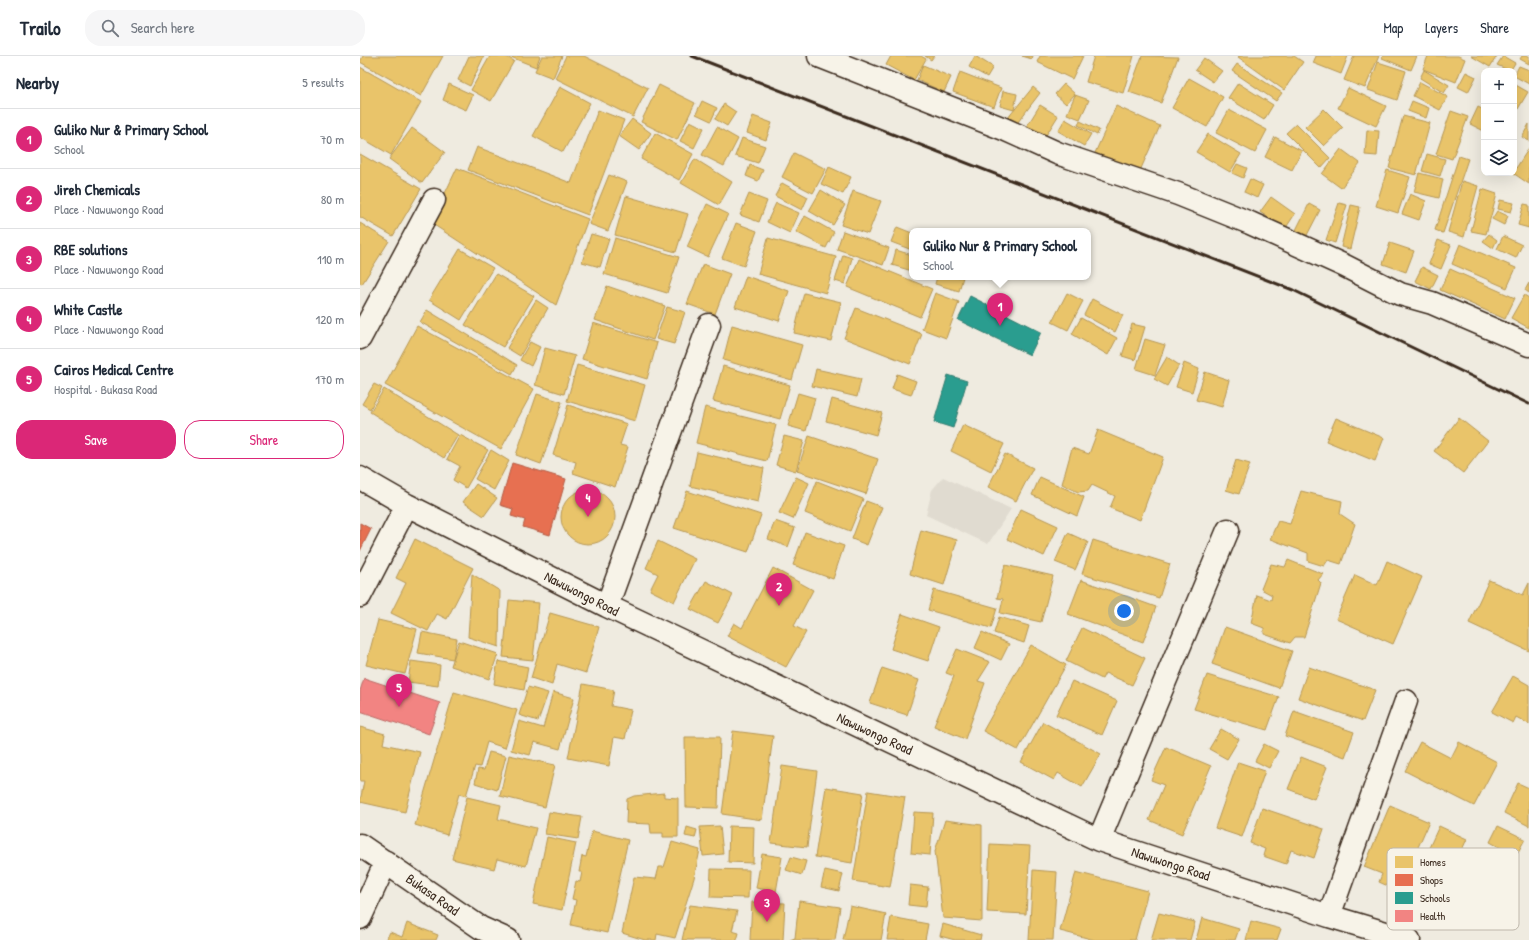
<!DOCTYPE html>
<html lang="en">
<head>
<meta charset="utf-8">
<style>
	:root { --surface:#fff; --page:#f6f6f7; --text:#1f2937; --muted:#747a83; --line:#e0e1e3; --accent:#db2777 }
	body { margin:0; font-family:"Patrick Hand",sans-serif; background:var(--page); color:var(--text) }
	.controls { position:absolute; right:12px; top:12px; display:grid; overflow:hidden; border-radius:8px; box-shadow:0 4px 16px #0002 }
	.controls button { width:36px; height:36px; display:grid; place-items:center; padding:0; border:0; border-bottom:1px solid var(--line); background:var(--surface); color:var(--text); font:20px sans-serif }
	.you { position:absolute; left:764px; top:555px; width:14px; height:14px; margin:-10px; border:3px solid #fff; border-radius:50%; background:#1a73e8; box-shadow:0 0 0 6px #1a73e833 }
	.badge { display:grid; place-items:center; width:26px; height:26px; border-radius:50%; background:var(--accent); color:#fff; font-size:13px; font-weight:700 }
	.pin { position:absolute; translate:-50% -33px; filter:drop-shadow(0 1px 2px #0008) }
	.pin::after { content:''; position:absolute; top:21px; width:14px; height:12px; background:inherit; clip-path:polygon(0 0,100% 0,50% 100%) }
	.popup { position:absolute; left:549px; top:172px; width:182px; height:52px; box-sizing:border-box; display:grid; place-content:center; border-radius:8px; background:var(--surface); filter:drop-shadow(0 1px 3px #0005); font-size:13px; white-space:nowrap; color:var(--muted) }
	.popup b { font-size:15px; color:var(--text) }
	.popup::after { content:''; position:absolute; left:50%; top:100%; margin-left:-8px; border:8px solid transparent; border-top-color:var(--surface) }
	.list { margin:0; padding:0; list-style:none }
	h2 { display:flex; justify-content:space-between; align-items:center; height:52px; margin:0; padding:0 16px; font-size:17px }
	h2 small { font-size:13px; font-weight:400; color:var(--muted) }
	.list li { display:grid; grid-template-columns:26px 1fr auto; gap:12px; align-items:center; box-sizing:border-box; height:60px; padding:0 16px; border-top:1px solid var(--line) }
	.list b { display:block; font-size:15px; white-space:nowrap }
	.list p { margin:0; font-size:13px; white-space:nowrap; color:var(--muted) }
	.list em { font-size:13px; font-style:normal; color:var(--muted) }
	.actions { display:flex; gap:8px; padding:12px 16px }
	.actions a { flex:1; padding:9px 0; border:1px solid var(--accent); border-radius:16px; text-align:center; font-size:14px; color:var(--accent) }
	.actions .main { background:var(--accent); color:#fff }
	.icon { flex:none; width:22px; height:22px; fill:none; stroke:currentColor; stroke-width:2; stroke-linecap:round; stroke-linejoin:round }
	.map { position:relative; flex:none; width:1169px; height:884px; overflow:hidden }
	header { display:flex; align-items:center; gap:24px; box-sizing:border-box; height:56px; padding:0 20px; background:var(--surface); border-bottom:1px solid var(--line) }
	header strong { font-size:19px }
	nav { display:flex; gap:22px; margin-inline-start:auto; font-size:14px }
	.search { width:280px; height:36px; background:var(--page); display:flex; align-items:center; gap:10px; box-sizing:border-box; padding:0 14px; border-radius:16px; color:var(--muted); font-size:15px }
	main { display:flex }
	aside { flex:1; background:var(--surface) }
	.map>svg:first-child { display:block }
</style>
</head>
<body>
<header>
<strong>Trailo</strong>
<div class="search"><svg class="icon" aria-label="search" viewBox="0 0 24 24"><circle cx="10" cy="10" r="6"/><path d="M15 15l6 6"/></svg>Search here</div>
<nav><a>Map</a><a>Layers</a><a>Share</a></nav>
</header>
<main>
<aside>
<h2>Nearby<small>5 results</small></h2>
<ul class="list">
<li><span class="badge">1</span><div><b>Guliko Nur &amp; Primary School</b><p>School</p></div><em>70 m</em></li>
<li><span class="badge">2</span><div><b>Jireh Chemicals</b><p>Place · Nawuwongo Road</p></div><em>80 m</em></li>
<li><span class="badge">3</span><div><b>RBE solutions</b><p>Place · Nawuwongo Road</p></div><em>110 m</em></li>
<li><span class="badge">4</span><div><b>White Castle</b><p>Place · Nawuwongo Road</p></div><em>120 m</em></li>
<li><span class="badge">5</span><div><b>Cairos Medical Centre</b><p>Hospital · Bukasa Road</p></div><em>170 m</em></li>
</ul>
<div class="actions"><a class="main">Save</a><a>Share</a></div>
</aside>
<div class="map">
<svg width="1169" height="884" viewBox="0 0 1169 884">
	<rect width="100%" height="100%" fill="#efebe0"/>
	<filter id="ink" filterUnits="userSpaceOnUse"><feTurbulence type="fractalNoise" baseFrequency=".025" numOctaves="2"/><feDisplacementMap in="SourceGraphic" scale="8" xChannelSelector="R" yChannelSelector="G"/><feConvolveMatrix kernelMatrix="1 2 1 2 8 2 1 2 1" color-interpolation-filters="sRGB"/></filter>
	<g filter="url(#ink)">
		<path fill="#e0dbd0" d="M583 421 651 453 628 488 566 459 572 434Z"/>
		<path fill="#e9c46a" stroke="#b59653" d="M3 0H83L61 40 0 6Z
			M109 0H124L110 30 98 24Z
			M130 0H145L154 5 131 45 111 34Z
			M148 0H180L176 11Z
			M182 0H202L193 22 175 15Z
			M206 0H224L288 32 273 61 195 22Z
			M531 0H561L566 3 554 24 526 9Z
			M565 0H574L571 4Z
			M615 0 633 11 627 21 609 11Z
			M662 0H673L672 3Z
			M680 0H723L712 23 677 6Z
			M734 0H774L763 37 726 26Z
			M782 0 818 1 801 47 769 36Z
			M879 0H934L943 6 924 34 878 1Z
			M956 0H988L981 18 953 7Z
			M994 0H1019L1005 32 984 24Z
			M1023 0H1057L1051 14 1022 2Z
			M1068 0H1098L1105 3 1096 26 1063 13Z
			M1111 0H1137L1130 11Z
			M1143 0 1155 7 1150 15 1137 9Z
			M1162 0H1169V8L1160 3Z
			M844 2 862 15 853 26 835 14Z
			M1018 6 1046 15 1037 44 1008 34Z
			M877 8 922 37 916 45 872 15Z
			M563 9 591 21 584 36 557 24Z
			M1159 10 1169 14V28L1154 20Z
			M0 11 61 46 31 99 0 81Z
			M1064 14 1089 29 1084 37 1060 22Z
			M600 16 641 32 634 51 593 36Z
			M1106 16 1116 21 1108 36 1098 31Z
			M829 22 863 41 847 71 812 52Z
			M1060 26 1088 41 1080 54 1053 40Z
			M878 27 913 49 904 64 868 42Z
			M89 28 113 39 106 54 83 44Z
			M704 28 715 38 706 48 695 38Z
			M1154 28 1168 36 1155 58H1154Z
			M299 29 335 47 317 84 281 66Z
			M200 31 230 47 203 96 173 80Z
			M673 31 680 37 655 70 647 63Z
			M988 32 1026 50 1016 70 978 52Z
			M643 35 657 38 654 54 640 50Z
			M715 39 729 44 720 63 707 58Z
			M342 45 357 52 351 65 336 58Z
			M1052 45 1069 52 1066 62 1048 55Z
			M364 48 376 56 367 70 355 63Z
			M680 49 698 60 685 81 667 70Z
			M756 50 800 70 779 117 735 97Z
			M1118 51 1124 54V75L1110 68Z
			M964 53 983 72 964 90 945 71Z
			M238 54 264 64 228 159 108 114 117 91 211 127Z
			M869 54 907 74 895 97 856 77Z
			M1091 55 1108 61 1092 103 1076 98Z
			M393 60 412 67 406 84 387 77Z
			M1043 60 1070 67 1056 119 1029 112Z
			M272 63 291 77 279 94 259 80Z
			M705 63 731 78 724 90 698 75Z
			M330 65 344 72 334 92 320 85Z
			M720 65 739 74 737 79 718 69Z
			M936 68 970 102 961 112 926 77Z
			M1169 68V85L1162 81Z
			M357 71 378 83 364 110 342 99Z
			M52 72 85 96 62 127 29 103Z
			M1007 74 1019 75 1017 100 1005 99Z
			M295 77 333 98 319 124 281 103Z
			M848 78 881 98 870 116 836 96Z
			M915 81 942 95 932 114 905 101Z
			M382 82 405 90 398 107 375 100Z
			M1169 92V128L1153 117Z
			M981 93 1000 107 981 132 962 118Z
			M434 97 466 113 453 137 422 121Z
			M0 98 61 133 33 180 0 161Z
			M1067 98 1085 103 1080 120 1062 115Z
			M1099 100 1108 103 1083 177 1075 174Z
			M335 103 372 126 359 149 321 127Z
			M877 108 887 112 883 122 872 117Z
			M390 109 403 114 398 125 386 120Z
			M469 111 491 121 483 138 461 128Z
			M97 112 228 163 196 249 71 167Z
			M1027 114 1050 121 1038 157 1016 150Z
			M1059 117 1083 123 1079 142 1054 136Z
			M249 119 267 126 248 175 229 168Z
			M890 123 903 129 897 142 884 136Z
			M1102 125 1118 130 1104 181 1088 176Z
			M422 127 448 141 442 154 415 140Z
			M1122 133 1137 138 1126 178 1111 175Z
			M461 134 485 149 473 169 449 155Z
			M493 135 521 145 508 178 481 169Z
			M389 138 407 145 399 166 380 159Z
			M1050 138 1066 145 1059 164 1042 158Z
			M266 140 328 158 316 196 255 179Z
			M911 141 935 158 925 173 900 156Z
			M1140 144 1154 147 1151 156 1138 153Z
			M416 147 439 157 430 177 407 166Z
			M979 147 987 149 975 187 966 184Z
			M347 148 368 158 348 201 327 191Z
			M949 148 960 154 945 183 934 178Z
			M1164 148 1169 149V172L1158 169Z
			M991 149 1000 151 990 193 981 191Z
			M1137 155 1148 160 1144 169 1132 163Z
			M445 160 474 176 466 192 436 176Z
			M0 167 29 185 2 228 0 227Z
			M376 167 397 175 384 210 362 202Z
			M537 171 552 177V194L531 186Z
			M483 175 529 192 523 209 477 193Z
			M231 178 249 183 240 211 222 206Z
			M1129 178 1137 184 1133 192 1123 185Z
			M1143 180 1162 189 1156 202 1137 193Z
			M255 182 319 201 307 237 244 218Z
			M408 182 476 201 466 237 398 218Z
			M1078 184 1091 189 1081 213 1069 208Z
			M1030 187 1054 195 1046 216 1023 208Z
			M1100 188 1156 212 1147 232 1092 208Z
			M100 193 133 212 101 264 69 244Z
			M536 194 552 199V215L532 209Z
			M483 199 492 202 485 228 475 225Z
			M499 203 572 233 560 261 487 231Z
			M343 208 370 218 355 258 327 248Z
			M1062 211 1078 219 1071 233 1055 225Z
			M1090 213 1155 242 1145 263 1080 234Z
			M136 218 174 240 143 291 105 269Z
			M386 220 429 235 419 265 375 251Z
			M577 221H603L599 235 575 228Z
			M1169 227V237L1165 234Z
			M247 230 305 250 293 284 235 264Z
			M444 237 481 246 471 285 434 277Z
			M575 237 599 246 586 282 562 273Z
			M707 237 723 245 708 274 692 266Z
			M1164 239 1169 242V272L1151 262Z
			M732 243 763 259 755 276 724 259Z
			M176 244 188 252 160 300 147 292Z
			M307 251 325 256 314 288 296 283Z
			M496 252 562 278 550 308 484 282Z
			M67 254 157 309 152 318 60 266Z
			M721 262 757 282 748 299 712 278Z
			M233 267 297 287 287 323 222 303Z
			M772 268 785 271 775 304 762 300Z
			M372 269 442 289 432 324 363 304Z
			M57 270 174 333 141 393 25 329Z
			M785 283 805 289 795 319 776 313Z
			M170 286 180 291 171 310 160 304Z
			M185 292 215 300 204 338 175 329Z
			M807 301 819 309 807 330 794 323Z
			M824 307 839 313 832 336 816 331Z
			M217 309 285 329 275 365 207 345Z
			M363 310 430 329 420 363 353 345Z
			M456 313 501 323 497 341 452 330Z
			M845 316 869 324 862 351 836 344Z
			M537 318 556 325 551 339 532 333Z
			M14 328 22 332 10 353 2 348Z
			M24 333 98 379 84 402 10 356Z
			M438 337 455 342 446 375 428 370Z
			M177 338 202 346 181 408 156 399Z
			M472 343 522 357 516 379 466 365Z
			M208 349 267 368 260 389 268 391 255 431 213 417 216 406 193 399Z
			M345 351 416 369 407 405 336 387Z
			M976 362 1024 382 1015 405 966 385Z
			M1099 362 1128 385 1103 417 1074 395Z
			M603 369 644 388 631 415 591 395Z
			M738 374 803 401 780 464 750 452 755 440 732 429 728 435 718 436 702 428 712 392 729 398Z
			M100 379 128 394 106 432 93 424 100 410 87 403Z
			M424 380 444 385 436 415 416 409Z
			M449 380 518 403 506 438 437 415Z
			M131 394 149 405 134 434 115 423Z
			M337 396 404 412 398 446 330 430Z
			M645 398 673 412 656 445 628 431Z
			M876 404 890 408 879 438 866 434Z
			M436 421 449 427 433 463 419 457Z
			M680 421 724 441 717 460 672 439Z
			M457 425 503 443 490 475 445 457Z
			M116 428 137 442 124 460 103 446Z
			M201 461a27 27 0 1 1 54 0a27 27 0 1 1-54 0Z
			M327 435 401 459 388 496 314 472Z
			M941 435 982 445 980 458 995 468 981 508 968 504 964 510 948 505V497L910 483 918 465 930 468Z
			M506 445 522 451 507 489 492 483Z
			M661 453 698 470 684 500 647 483Z
			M415 465 435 472 428 491 408 483Z
			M561 474 597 484 584 529 550 518Z
			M445 476 484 490 473 523 433 509Z
			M708 477 728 486 715 514 695 506Z
			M55 483 113 512 87 563 77 558 68 575 31 557 46 527 36 522Z
			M733 484 810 508 799 542 722 518Z
			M298 485 335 503 314 546 290 534 298 518 286 512Z
			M928 504 963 518 958 524 961 527 944 581H935L930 587 904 578V572L891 567 897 539 911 544 912 539 901 533 911 508 925 511Z
			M1027 505 1062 521 1033 588 976 563 995 519 1017 529Z
			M645 509 693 520 681 566 640 557 643 543 637 542Z
			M413 512 453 534 434 570 446 576 426 611 367 580 374 567 382 572Z
			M112 518 140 535 139 591 108 581Z
			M721 524 796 551 783 586 708 558Z
			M1129 524 1163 539 1169 527V595L1109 567Z
			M346 525 373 539 358 567 330 553Z
			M574 534 637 552 631 572 568 554Z
			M149 544 179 547 173 604 143 601Z
			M190 557 239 571 226 617 197 608 192 629 171 622Z
			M542 558 579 571 568 605 531 593Z
			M639 561 669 570 664 587 634 577Z
			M18 564 57 573 45 618 6 609Z
			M865 571 932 595 919 632 852 608Z
			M722 572 785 602 772 629 745 617 742 623 706 605Z
			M62 576 97 583 93 603 58 597Z
			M622 576 649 588 641 604 615 592Z
			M99 585 138 598 129 623 91 610Z
			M671 589 706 609 658 694 623 675Z
			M597 593 630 606 618 625 625 627 605 683 574 670 594 620 586 617Z
			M51 605 80 609 78 630 48 626Z
			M138 605 168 611 164 634 134 628Z
			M949 611 1015 634 1003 665 938 642Z
			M522 612 559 624 547 659 510 647Z
			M847 619 919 641 907 674 834 653Z
			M1153 620 1169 629V668L1156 661 1153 667 1132 656Z
			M712 625 757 645 742 679 696 659Z
			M223 628 254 634 251 650 271 654 265 683 254 681 249 710 208 702Z
			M168 631 188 637 178 665 159 659Z
			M94 636 157 654 145 692 127 686 120 711 115 710 106 740 99 738 87 779 55 769Z
			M193 636 214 642 200 693 174 686 170 699 151 694 159 665 183 672Z
			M934 655 994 676 985 701 925 680Z
			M683 666 741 698 722 731 698 717 694 724 661 706Z
			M0 671 25 678 23 688 60 696 45 756 0 746 4 725H0Z
			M861 673 879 683 867 703 849 693Z
			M373 675 413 680 402 764 362 758Z
			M325 681H360L358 752 326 751Z
			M1060 686 1091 702 1099 686 1137 706 1114 750 1045 715Z
			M904 688 918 695 909 712 895 705Z
			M806 691 851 710 822 778 789 764 804 729 791 724Z
			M129 696 146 700 137 734 115 727 118 713 124 714Z
			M149 699 195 709 185 751 140 740Z
			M941 701 967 711 954 743 928 733Z
			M878 706 905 715 882 781 855 772Z
			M422 710 457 715 447 791 411 787Z
			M1158 727 1169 732V770L1144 757Z
			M466 731 503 737 492 807 455 801Z
			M508 735 545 741 530 831 493 825Z
			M304 737V741L318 742V781H303V777H291L290 768 266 767 267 743 274 740Z
			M107 741 141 749 138 763 176 772 166 810 137 803 134 813 92 803Z
			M1030 749 1069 766 1039 835 1019 826 1022 818 1004 811Z
			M902 752 964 773 954 802 931 794 926 808 903 800 905 793 890 787Z
			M189 756 222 761 218 783 185 778Z
			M554 756 573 757 570 799 551 797Z
			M585 764 622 769V865L583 862 575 795Z
			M360 770 363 798 343 800 340 771Z
			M369 770 394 771 393 807 368 806Z
			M1079 770 1107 783 1079 843 1051 831Z
			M1138 770 1165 783 1156 800 1130 786Z
			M327 771 337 774 335 782 325 780Z
			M232 775 268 784 247 877 211 869 216 844 212 843 216 825 220 826 222 816H219L222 800 226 801Z
			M187 781 216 787 202 854 173 848Z
			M312 786 340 794 334 822 315 882 297 878 296 884H285L262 877 274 821 296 823 299 811H304Z
			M630 788 670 790 666 858 627 856Z
			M402 798 422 801 416 836 396 832Z
			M1115 799 1141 813 1122 851 1113 846 1116 841 1098 832Z
			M431 801 446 805 442 819 426 814Z
			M351 813 389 814 388 842 350 841Z
			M465 814 483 818 479 835 461 831Z
			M673 814 697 816 693 884H669Z
			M716 816 788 835 775 884H735L700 875Z
			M550 829 568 831 566 851 548 849Z
			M439 845 480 851 475 884H430L435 882Z
			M392 846 425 847 423 884H390Z
			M330 849 377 855 372 875 379 877 377 884H322Z
			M490 850 526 858 521 884H483Z
			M799 857 835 866 830 884H791Z
			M531 861 568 868 565 884H527Z
			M842 862 879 873 875 884H836Z
			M891 865 921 873 917 884H886Z
			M47 867 78 879 76 884H26L30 876 42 881Z
			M583 868 621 879 620 884H595L580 880Z"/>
		<path fill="#e76f51" stroke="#b35a42" d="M152 407 206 423 190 479 163 471 165 464 151 460 153 453 140 449Z
			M0 467 11 473 0 495Z"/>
		<path fill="#2a9d8f" stroke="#2f7a6d" d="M610 240 681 276 670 299 598 264Z
			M588 319 607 325 593 372 574 366Z"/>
		<path fill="#f28482" stroke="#bb6964" d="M4 622 80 647 69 678 0 655V635Z"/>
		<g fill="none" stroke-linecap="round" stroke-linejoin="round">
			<g stroke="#3b2a1e" stroke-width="25">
				<path id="minor" d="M459 0 644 73 697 97 818 138 890 167 985 210 1040 238 1072 247 1169 289
					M0 282 74 144
					M0 422 47 449 247 550 739 784 969 860 1049 884
					M0 540 47 449
					M247 550 349 269
					M739 784 868 474
					M969 860 1046 645
					M0 862 26 806"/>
			</g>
			<g stroke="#3b2a1e" stroke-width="25">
				<path id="tertiary" d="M0 789 121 872 148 884"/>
			</g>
			<use href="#minor" stroke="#f7f3e8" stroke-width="22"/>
			<use href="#tertiary" stroke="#f7f3e8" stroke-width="22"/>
			<path stroke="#3b2a1e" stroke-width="3" d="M332 0 933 234 1169 348"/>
		</g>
	</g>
	<g text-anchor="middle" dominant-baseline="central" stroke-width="4" stroke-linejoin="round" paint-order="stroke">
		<g font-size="14" fill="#3b2a1e" stroke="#f7f3e8">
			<text transform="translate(222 537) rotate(27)">Nawuwongo Road</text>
			<text transform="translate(515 677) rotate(25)">Nawuwongo Road</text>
			<text transform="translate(811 807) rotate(18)">Nawuwongo Road</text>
			<text transform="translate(73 838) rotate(35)">Bukasa Road</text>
		</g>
	</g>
	<rect x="1027" y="792" width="132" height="82" rx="6" fill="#f7f3e8" stroke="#bfb7ab" stroke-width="1"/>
	<rect x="1035" y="800" width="18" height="12" fill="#e9c46a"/>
	<rect x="1035" y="818" width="18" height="12" fill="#e76f51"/>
	<rect x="1035" y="836" width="18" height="12" fill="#2a9d8f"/>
	<rect x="1035" y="854" width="18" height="12" fill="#f28482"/>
	<g font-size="11" fill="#3b2a1e">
		<text x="1060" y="810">Homes</text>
		<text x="1060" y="828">Shops</text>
		<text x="1060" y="846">Schools</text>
		<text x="1060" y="864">Health</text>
	</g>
</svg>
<div class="controls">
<button>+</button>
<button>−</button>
<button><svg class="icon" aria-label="layers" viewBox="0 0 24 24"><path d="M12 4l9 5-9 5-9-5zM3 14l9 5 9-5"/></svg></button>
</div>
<div class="you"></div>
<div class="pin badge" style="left:640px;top:270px">1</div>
<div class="popup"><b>Guliko Nur &amp; Primary School</b>School</div>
<div class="pin badge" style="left:419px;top:550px">2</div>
<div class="pin badge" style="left:407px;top:866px">3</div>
<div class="pin badge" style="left:228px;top:461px">4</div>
<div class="pin badge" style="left:39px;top:651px">5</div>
</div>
</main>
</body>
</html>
